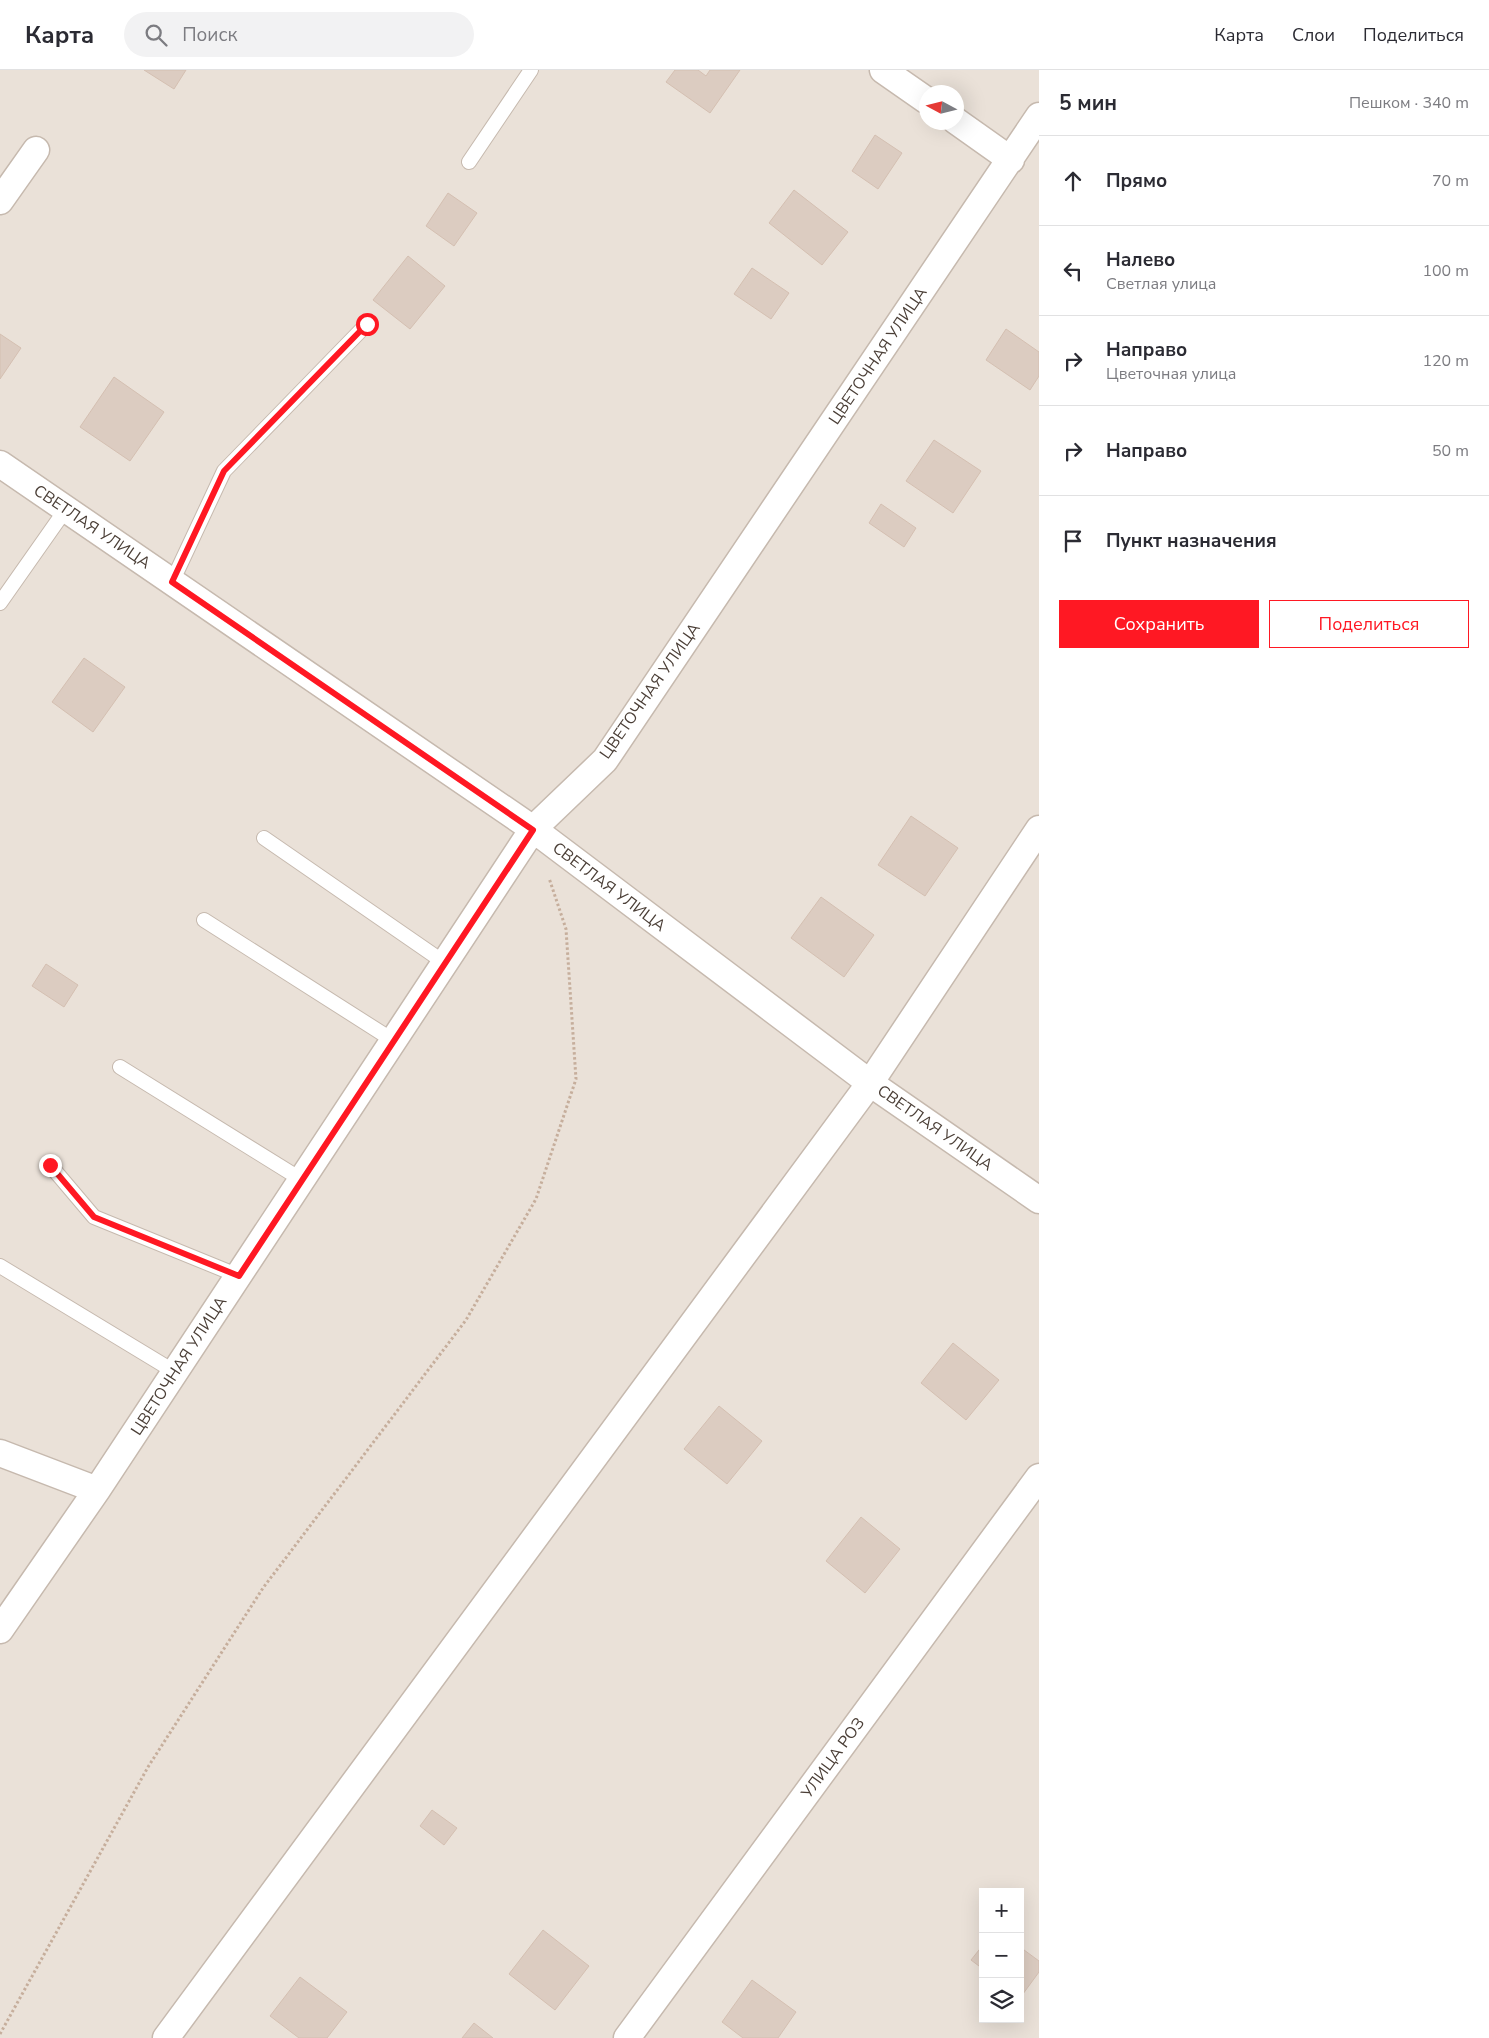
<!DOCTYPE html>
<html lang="ru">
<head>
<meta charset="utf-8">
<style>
	:root { --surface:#fff; --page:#f2f2f3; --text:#2b2b33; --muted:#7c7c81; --line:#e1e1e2; --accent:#ff1823 }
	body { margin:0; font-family:"Nunito Sans",sans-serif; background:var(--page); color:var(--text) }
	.controls { position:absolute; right:15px; bottom:15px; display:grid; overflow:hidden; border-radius:0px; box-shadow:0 5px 20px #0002 }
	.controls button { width:45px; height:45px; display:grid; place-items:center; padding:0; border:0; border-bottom:1px solid var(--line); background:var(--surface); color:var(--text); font:25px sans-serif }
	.compass { position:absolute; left:919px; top:15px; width:45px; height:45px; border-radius:50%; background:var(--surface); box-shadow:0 5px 20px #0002; rotate:277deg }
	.stop { position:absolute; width:15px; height:15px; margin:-11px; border:4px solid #ff1823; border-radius:50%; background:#fff }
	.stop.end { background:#ff1823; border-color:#fff; box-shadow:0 1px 5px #0008 }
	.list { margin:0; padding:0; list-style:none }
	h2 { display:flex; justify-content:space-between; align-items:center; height:65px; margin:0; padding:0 20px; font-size:21px }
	h2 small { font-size:16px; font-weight:400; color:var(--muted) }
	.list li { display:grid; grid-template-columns:32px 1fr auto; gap:15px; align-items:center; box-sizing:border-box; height:90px; padding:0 20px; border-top:1px solid var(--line) }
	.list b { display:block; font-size:19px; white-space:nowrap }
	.list p { margin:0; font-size:16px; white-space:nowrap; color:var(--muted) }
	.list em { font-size:16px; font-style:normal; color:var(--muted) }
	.actions { display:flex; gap:10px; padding:15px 20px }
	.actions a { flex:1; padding:11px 0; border:1px solid var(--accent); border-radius:0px; text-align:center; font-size:18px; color:var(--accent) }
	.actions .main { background:var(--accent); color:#fff }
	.icon { flex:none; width:28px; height:28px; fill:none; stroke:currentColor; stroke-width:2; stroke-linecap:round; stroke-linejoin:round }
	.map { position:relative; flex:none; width:1039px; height:1968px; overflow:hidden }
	header { display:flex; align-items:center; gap:30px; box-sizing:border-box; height:70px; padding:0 25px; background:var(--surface); border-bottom:1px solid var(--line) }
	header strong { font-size:24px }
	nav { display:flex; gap:28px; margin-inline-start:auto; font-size:18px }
	.search { width:350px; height:45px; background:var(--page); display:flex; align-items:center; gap:12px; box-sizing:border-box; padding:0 18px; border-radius:28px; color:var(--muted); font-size:19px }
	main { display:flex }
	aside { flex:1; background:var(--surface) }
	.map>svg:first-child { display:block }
</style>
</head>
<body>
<header>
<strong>Карта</strong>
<div class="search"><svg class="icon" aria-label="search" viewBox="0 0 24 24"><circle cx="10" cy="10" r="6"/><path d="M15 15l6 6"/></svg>Поиск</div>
<nav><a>Карта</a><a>Слои</a><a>Поделиться</a></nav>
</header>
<main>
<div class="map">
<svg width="1039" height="1968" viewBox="0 0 1039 1968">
	<rect width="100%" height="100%" fill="#f6f0ea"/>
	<path fill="#eae1d8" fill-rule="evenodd" d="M0 0H1039V1968H0ZM926 22H956V52H926ZM983 1822H1020V1949H983Z"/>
	<path fill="#dcccc1" stroke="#d4bfb1" d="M144 0H186L174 19Z
		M675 0H698L706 6 710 0H740L710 43 666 12Z
		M875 65 902 83 878 119 852 101Z
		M794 120 848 162 822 195 769 153Z
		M448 123 477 143 454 176 426 156Z
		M408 186 445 216 410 259 373 230Z
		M752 198 789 223 771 249 734 224Z
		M1006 259 1039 282V306L1030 320 986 290Z
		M0 264 21 278 0 309Z
		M114 307 164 342 130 391 80 357Z
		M934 370 981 401 953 443 906 411Z
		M881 434 916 458 904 477 869 453Z
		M84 588 125 617 93 662 52 632Z
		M911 746 958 778 925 826 878 795Z
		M821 827 874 865 844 907 791 868Z
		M46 894 78 915 64 937 32 916Z
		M953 1273 999 1310 966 1350 921 1313Z
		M719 1336 762 1371 727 1414 684 1379Z
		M861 1447 900 1479 865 1523 826 1491Z
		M432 1740 457 1758 444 1775 420 1756Z
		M543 1860 589 1896 555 1940 509 1904Z
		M983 1875V1899L971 1890Z
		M1020 1877 1039 1891V1902L1020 1928Z
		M300 1907 347 1942 327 1968H299L270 1946Z
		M752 1910 796 1942 778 1968H743L722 1952Z
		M474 1953 493 1968H462Z"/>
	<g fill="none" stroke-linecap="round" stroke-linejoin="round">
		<g stroke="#c6b9ae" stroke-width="16">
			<path id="lane" d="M469 92 531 0
				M172 512 224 401 367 254
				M0 533 66 439
				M264 768 445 893
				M204 850 394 971
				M120 997 302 1110
				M50 1095 94 1147 239 1206
				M0 1196 175 1302"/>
		</g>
		<g stroke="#c6b9ae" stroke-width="29">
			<path id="street" d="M883 0 926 30
				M956 51 1011 90
				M0 131 36 80
				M0 394 533 759 870 1013 1039 1130
				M0 1383 97 1420
				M0 1560 97 1420 533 759 605 690 1039 46
				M166 1968 870 1013 1039 759
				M627 1968 1039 1407"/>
		</g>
		<path stroke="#c6ae9c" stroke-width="3" stroke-dasharray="2.5 2.5" stroke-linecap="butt" d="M0 1964 148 1697 263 1518 466 1250 536 1129 576 1009 566 859 549 808"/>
		<use href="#lane" stroke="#fff" stroke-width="14"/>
		<use href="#street" stroke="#fff" stroke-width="26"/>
	</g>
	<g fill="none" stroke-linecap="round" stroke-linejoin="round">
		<path stroke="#ff1823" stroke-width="6" d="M50 1095 94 1147 239 1206 533 760 172 512 224 401 367 254"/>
	</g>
	<g text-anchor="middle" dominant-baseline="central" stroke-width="4" stroke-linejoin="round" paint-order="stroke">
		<g font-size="16" fill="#4b3f37" stroke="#fff">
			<text transform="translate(878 286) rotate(-56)">ЦВЕТОЧНАЯ УЛИЦА</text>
			<text transform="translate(92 457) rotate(34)">СВЕТЛАЯ УЛИЦА</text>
			<text transform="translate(650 621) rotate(-55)">ЦВЕТОЧНАЯ УЛИЦА</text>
			<text transform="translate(609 817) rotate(37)">СВЕТЛАЯ УЛИЦА</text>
			<text transform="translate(935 1058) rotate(35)">СВЕТЛАЯ УЛИЦА</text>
			<text transform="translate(179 1296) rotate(-57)">ЦВЕТОЧНАЯ УЛИЦА</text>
			<text transform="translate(833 1688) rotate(-54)">УЛИЦА РОЗ</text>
		</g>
	</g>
</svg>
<div class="controls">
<button>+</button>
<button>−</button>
<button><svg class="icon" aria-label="layers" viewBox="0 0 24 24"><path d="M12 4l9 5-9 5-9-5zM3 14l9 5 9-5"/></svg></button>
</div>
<svg class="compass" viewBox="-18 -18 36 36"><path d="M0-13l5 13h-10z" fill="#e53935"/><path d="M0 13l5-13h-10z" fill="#7c7c81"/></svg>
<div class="stop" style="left:367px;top:254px"></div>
<div class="stop end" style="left:50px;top:1095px"></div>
</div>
<aside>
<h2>5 мин<small>Пешком · 340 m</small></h2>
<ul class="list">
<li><svg class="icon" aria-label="ahead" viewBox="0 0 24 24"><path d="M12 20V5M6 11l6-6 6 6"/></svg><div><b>Прямо</b></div><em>70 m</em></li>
<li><svg class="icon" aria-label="left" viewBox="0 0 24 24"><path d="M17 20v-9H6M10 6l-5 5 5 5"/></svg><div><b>Налево</b><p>Светлая улица</p></div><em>100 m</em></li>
<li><svg class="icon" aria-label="right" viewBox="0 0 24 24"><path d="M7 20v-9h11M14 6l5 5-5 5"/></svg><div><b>Направо</b><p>Цветочная улица</p></div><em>120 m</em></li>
<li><svg class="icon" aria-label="right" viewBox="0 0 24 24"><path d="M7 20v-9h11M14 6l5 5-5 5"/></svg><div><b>Направо</b></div><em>50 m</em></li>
<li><svg class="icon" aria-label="arrive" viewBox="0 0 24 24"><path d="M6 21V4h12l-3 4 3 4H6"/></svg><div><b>Пункт назначения</b></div></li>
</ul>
<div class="actions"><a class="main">Сохранить</a><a>Поделиться</a></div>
</aside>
</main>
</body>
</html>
